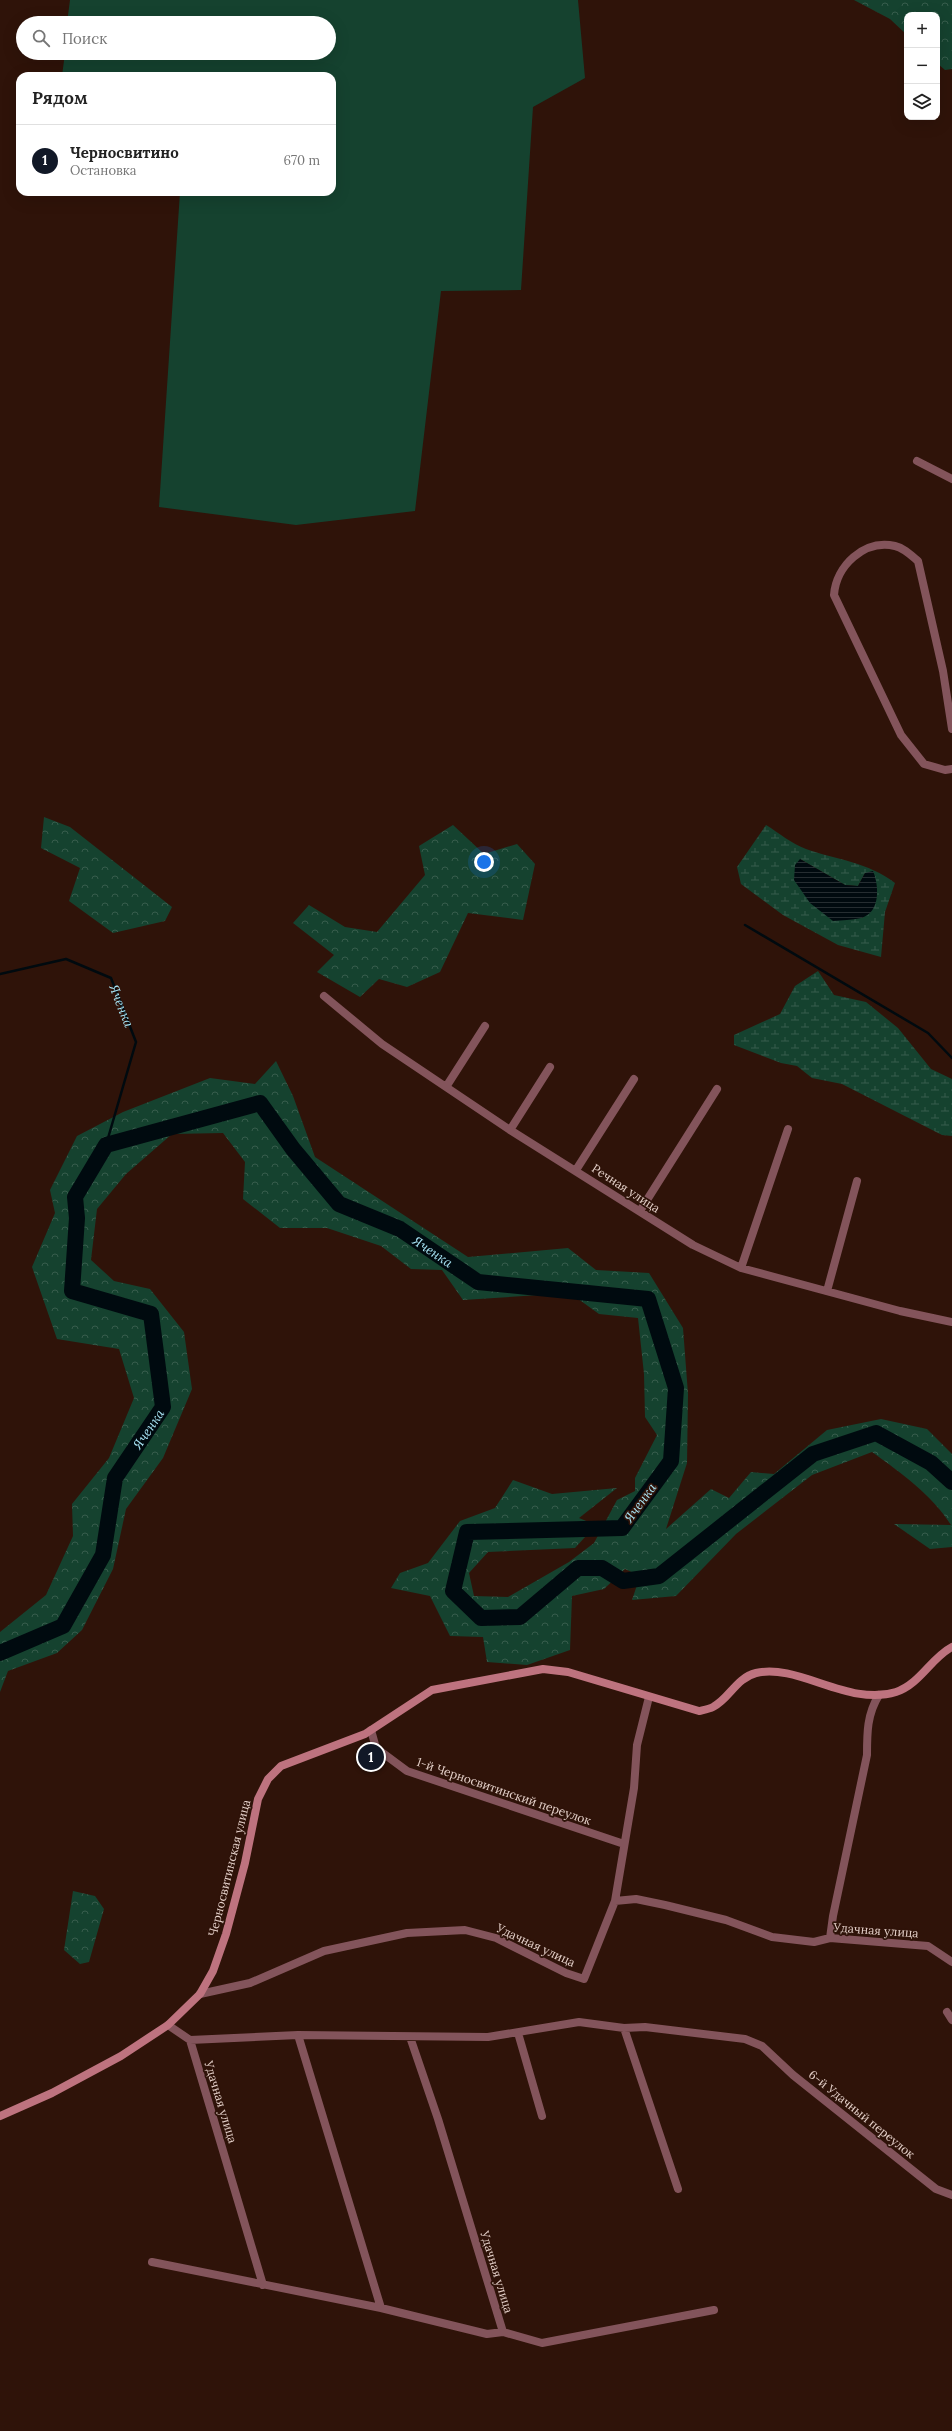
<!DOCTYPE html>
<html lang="ru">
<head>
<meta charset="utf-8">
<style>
	:root { --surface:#fff; --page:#f6f6f6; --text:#222; --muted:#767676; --line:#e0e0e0; --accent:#111827 }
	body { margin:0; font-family:Lora,serif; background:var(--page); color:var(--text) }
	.controls { position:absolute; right:12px; top:12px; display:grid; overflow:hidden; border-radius:8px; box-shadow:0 4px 16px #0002 }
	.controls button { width:36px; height:36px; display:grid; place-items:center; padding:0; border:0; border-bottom:1px solid var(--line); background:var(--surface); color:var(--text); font:20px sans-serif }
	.you { position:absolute; left:484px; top:862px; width:14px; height:14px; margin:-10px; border:3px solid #fff; border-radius:50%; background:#1a73e8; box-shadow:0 0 0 6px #1a73e833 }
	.badge { display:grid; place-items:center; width:26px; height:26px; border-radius:50%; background:var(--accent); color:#fff; font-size:13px; font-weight:700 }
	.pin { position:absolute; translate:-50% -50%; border:2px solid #fff; box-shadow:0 1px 4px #0006 }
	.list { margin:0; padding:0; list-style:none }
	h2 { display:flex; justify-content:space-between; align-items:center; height:52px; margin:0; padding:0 16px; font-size:17px }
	h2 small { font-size:13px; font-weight:400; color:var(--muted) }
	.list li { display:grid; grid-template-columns:26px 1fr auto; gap:12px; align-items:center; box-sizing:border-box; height:72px; padding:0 16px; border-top:1px solid var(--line) }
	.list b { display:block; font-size:15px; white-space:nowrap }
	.list p { margin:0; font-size:13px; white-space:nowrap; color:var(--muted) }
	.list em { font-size:13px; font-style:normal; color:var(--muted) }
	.icon { flex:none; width:22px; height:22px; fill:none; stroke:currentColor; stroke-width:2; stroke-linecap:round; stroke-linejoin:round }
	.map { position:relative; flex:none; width:952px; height:2431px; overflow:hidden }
	.search { position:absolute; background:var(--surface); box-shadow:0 4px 16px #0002; left:16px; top:16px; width:320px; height:44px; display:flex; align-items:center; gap:10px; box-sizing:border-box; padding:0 14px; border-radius:22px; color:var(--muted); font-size:15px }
	.panel { position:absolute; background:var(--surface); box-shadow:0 4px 16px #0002; left:16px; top:72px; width:320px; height:124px; border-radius:12px }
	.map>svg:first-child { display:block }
</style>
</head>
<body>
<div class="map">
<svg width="952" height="2431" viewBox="0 0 952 2431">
	<defs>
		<pattern id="forest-crowns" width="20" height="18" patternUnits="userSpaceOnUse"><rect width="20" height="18" fill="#15422f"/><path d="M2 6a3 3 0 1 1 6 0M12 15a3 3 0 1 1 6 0" fill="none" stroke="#375c4c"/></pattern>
		<pattern id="wetland-marsh" width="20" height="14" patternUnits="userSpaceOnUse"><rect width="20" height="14" fill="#15422f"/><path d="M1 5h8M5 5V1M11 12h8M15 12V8" fill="none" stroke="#375c4c"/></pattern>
		<pattern id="water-rules" width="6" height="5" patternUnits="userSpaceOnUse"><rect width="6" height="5" fill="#000a0f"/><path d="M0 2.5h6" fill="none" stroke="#252d31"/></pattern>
	</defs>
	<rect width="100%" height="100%" fill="#2f1309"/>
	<path fill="url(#forest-crowns)" d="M854 0H952V69L945 70 937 63V15H907V35L890 19Z
		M44 817 70 827 172 907 165 921 113 933 69 901 80 868 41 848Z
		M453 825 484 854 517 844 535 864 523 920 468 913 440 972 407 987 379 979 360 997 317 972 334 955 293 923 309 905 345 927 377 932 425 875 419 846Z
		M276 1061 293 1096 315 1157 468 1257 568 1248 596 1270 649 1273 683 1328 688 1394 687 1463 666 1529 711 1489 729 1498 751 1472 774 1474 827 1430 881 1419 927 1429 952 1454V1547L930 1549 894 1524 951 1525C932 1495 900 1472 872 1452L812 1475 736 1534 676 1596 632 1600 640 1576 625 1569 604 1589 572 1596 570 1650 527 1665 487 1662 483 1637 450 1636 430 1596 391 1588 400 1573 428 1563 460 1521 495 1508 513 1480 552 1494 617 1488 579 1518 596 1525 575 1548 488 1552 469 1573 474 1596 508 1597 569 1562 594 1543 617 1500 635 1491V1478L657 1435 645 1417 644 1374 638 1318 599 1314 570 1293 463 1300 442 1270 411 1269 381 1246 327 1228H280L243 1199 245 1162 223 1133 172 1134 126 1174 97 1209 91 1260 114 1281 150 1289 184 1332 192 1389 163 1458 126 1509 113 1569 82 1630 57 1653 8 1671 0 1692V1632L46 1595 73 1536 72 1504 109 1458 134 1398 119 1349 57 1339 32 1267 55 1213 50 1190 77 1136 123 1112 210 1078 255 1084Z
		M73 1891 95 1896 104 1909 89 1962 80 1964 64 1950Z"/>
	<path fill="url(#wetland-marsh)" fill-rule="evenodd" d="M766 825C779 833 792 844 806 849 837 860 868 862 895 883L885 912 881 957 838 945 783 915 741 884 737 867ZM800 859 845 885 858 886 865 873 863 918Z
		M818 971 834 995 866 1002 898 1028 931 1069 952 1079V1136L942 1135 842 1084 812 1078 797 1066 781 1063 734 1045V1035L780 1014 795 986Z"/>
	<path fill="#15422f" d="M70 0H578L585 78 533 107 521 290 441 291 415 511 296 525 159 507 180 192H332V76H62L65 53H329V23H67Z"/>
	<path fill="url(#water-rules)" d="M800 859 845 885 858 886 865 873 873 871C879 885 881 913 861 918 852 920 842 920 833 921L810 903 794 880 795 865Z"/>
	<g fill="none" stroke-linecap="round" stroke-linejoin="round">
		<g stroke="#000a0f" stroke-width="2.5">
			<path d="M745 925 928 1033 952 1058"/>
			<path id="s1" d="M0 974 66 959 111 978 136 1042 106 1145"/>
		</g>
		<path stroke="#000a0f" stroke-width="16" id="s2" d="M0 1653 63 1626 103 1555 115 1478 163 1407 151 1314 72 1291 77 1218 75 1197 106 1145 260 1103 293 1149 339 1204 400 1229 478 1282 648 1299 676 1388 671 1461 622 1528 467 1532 453 1591 481 1618 520 1617 578 1568H602L623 1581 659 1576 813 1454 876 1433 931 1463 952 1482"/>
		<path stroke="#83545b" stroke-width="8" d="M917 461 952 479
			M952 729 943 671 918 561C911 555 904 548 895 546 864 539 836 566 834 595L901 735 924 764 945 770 952 769
			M324 996 382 1044 510 1130 693 1245 741 1268 900 1311 952 1322
			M446 1087 485 1026
			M510 1130 550 1067
			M576 1170 634 1079
			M640 1211 717 1089
			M741 1268 788 1129
			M827 1291 857 1181
			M371 1730 376 1748 407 1771 624 1844
			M615 1901 634 1788 637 1745 649 1697
			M830 1938 833 1916 867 1755C867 1733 867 1714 879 1695
			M200 1994 250 1983 324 1951 407 1933 465 1930 496 1938 566 1973 584 1979 615 1901 636 1899 665 1905 726 1920 772 1937 814 1942 830 1938 928 1946 952 1962
			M947 2012 952 2020
			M168 2025 190 2040 298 2035 488 2037 579 2022 624 2028 645 2027 745 2039 762 2046 793 2075 936 2189 952 2195
			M624 2028 678 2189
			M518 2033 542 2116
			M298 2035 381 2308
			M410 2037 438 2119 503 2332
			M190 2040 263 2285
			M152 2262 381 2308 487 2334 503 2332 542 2343 714 2310"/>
		<path stroke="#be737f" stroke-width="8" d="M0 2116 52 2093 121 2056 168 2025 200 1994 213 1971 226 1934 245 1863 258 1799 268 1779 281 1766 365 1734 432 1690 543 1669 568 1672 699 1711C703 1710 709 1709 713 1707 730 1698 736 1678 756 1673 798 1663 849 1707 896 1692 920 1684 931 1658 952 1647"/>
	</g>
	<g text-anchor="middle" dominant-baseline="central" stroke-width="3.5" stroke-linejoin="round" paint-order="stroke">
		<g font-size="12" fill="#e5d1ca" stroke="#2f1309">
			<text transform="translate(626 1188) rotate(33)">Речная улица</text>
			<text transform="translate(504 1791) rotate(19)">1-й Черносвитинский переулок</text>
			<text transform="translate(229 1868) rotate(-76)">Черносвитинская улица</text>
			<text transform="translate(876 1930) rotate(4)">Удачная улица</text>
			<text transform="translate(536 1945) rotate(25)">Удачная улица</text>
			<text transform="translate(221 2102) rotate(73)">Удачная улица</text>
			<text transform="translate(862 2114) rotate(39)">6-й Удачный переулок</text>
			<text transform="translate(497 2272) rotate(73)">Удачная улица</text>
		</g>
		<g font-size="13" font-style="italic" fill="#aae7f8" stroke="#2f1309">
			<text stroke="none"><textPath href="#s1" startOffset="146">Яченка</textPath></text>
			<text stroke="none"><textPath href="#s2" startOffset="1038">Яченка</textPath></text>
			<text stroke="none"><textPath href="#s2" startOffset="287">Яченка</textPath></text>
			<text transform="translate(640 1503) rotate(-54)">Яченка</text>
		</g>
	</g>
</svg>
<div class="controls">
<button>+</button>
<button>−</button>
<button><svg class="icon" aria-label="layers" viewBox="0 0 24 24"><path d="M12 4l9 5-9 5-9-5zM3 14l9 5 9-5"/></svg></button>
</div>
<div class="you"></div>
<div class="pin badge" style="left:371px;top:1757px">1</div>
<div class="search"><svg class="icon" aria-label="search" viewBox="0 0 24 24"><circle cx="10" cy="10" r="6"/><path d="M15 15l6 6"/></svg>Поиск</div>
<section class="panel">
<h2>Рядом<small></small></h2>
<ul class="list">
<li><span class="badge">1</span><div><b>Черносвитино</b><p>Остановка</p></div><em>670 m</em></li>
</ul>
</section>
</div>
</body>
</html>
